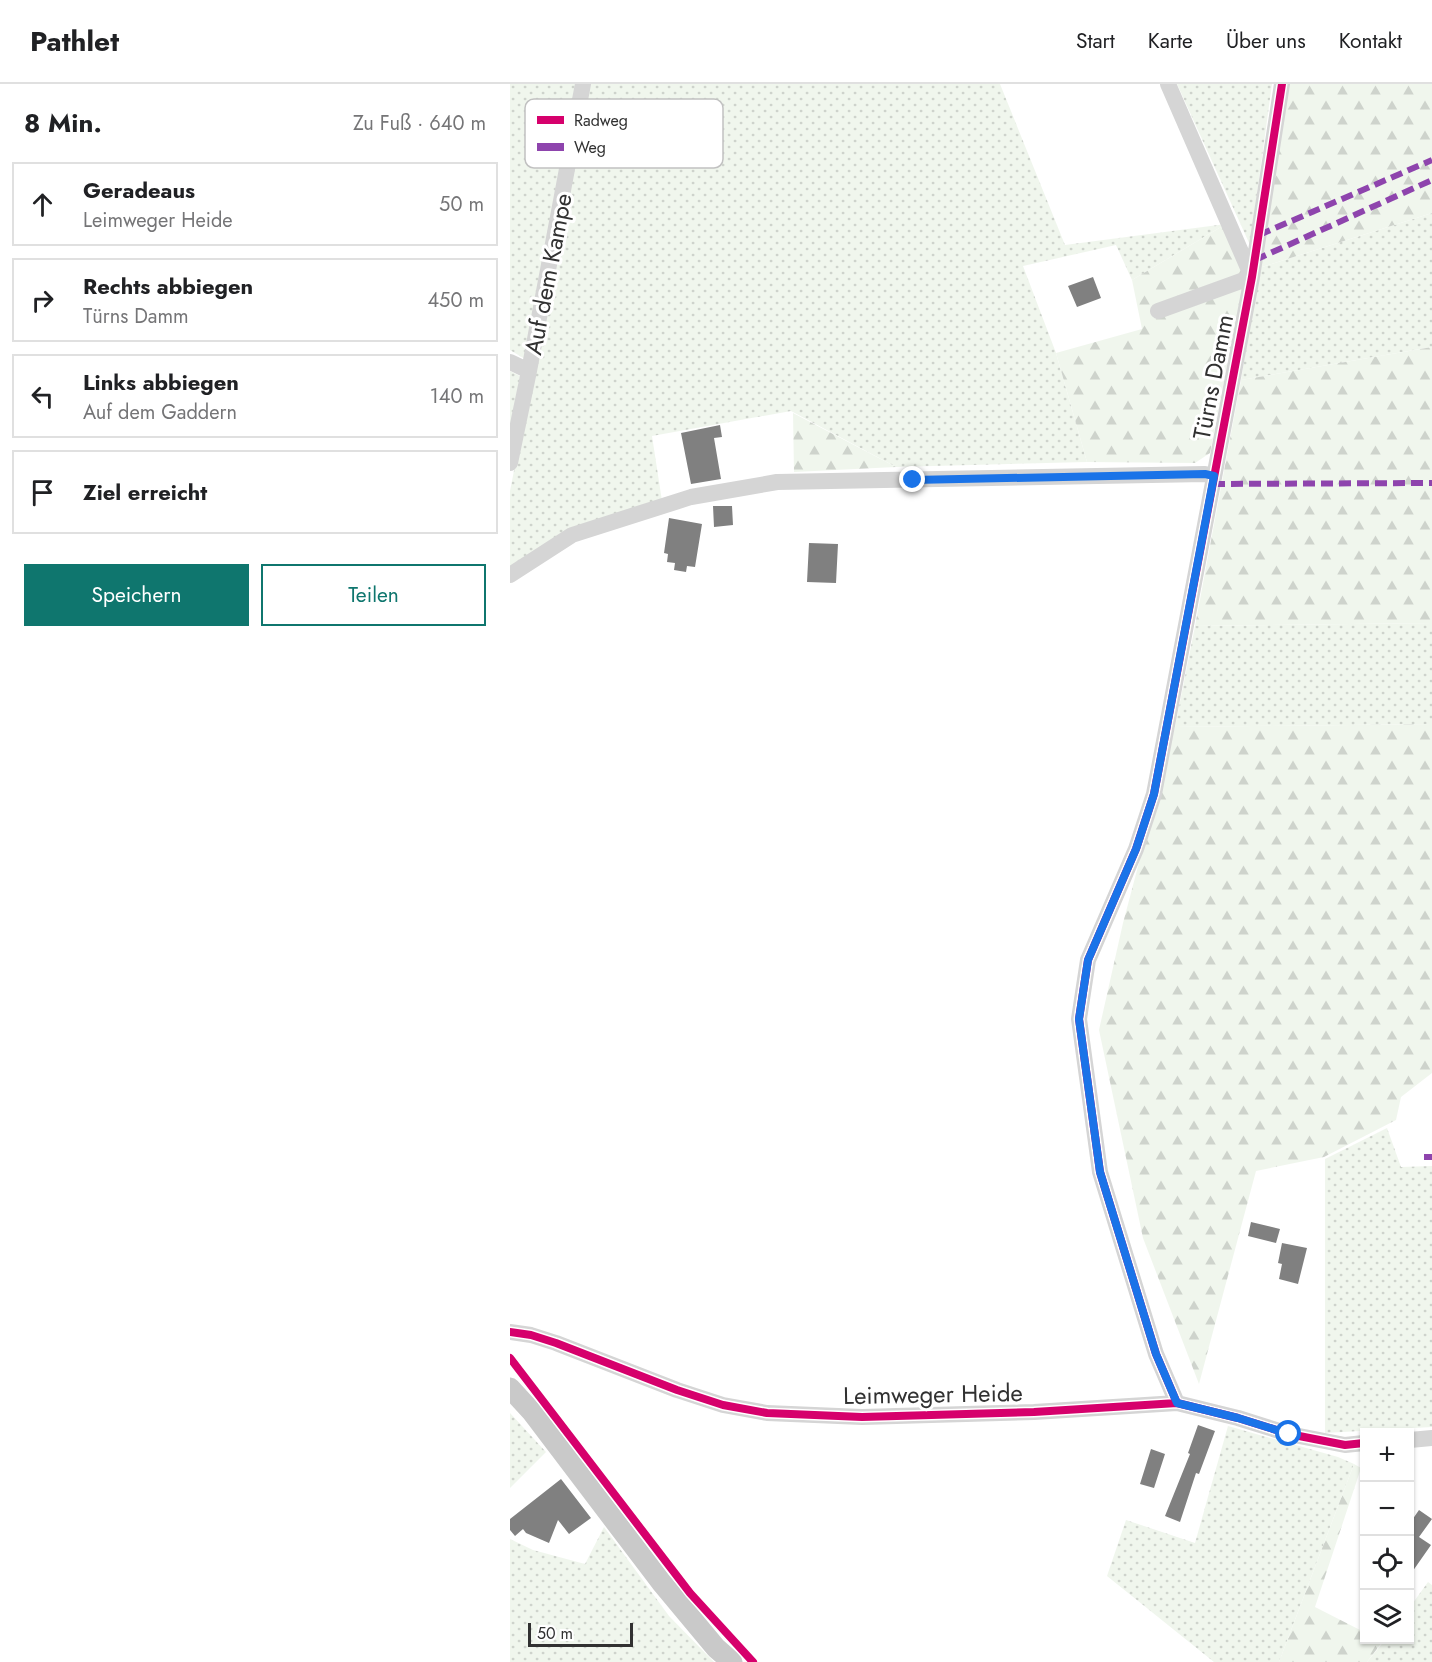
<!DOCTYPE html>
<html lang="de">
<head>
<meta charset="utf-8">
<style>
	:root { --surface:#fff; --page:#f6f6f6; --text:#202124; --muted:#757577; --line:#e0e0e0; --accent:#0f766e }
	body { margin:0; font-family:Jost,sans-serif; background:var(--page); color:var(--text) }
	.controls { position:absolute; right:18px; bottom:18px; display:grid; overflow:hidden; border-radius:0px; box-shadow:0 2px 4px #0004 }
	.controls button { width:54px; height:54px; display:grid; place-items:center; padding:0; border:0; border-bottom:2px solid var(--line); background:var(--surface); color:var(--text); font:30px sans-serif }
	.scale { position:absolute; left:18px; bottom:15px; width:105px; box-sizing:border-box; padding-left:6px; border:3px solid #313131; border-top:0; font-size:16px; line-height:21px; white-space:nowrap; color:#313131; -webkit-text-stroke:4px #fff; paint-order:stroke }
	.stop { position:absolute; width:18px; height:18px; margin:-14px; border:4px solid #1a73e8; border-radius:50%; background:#fff }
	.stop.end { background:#1a73e8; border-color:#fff; box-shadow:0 2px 6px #0008 }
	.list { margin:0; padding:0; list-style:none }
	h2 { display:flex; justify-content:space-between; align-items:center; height:78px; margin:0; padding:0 24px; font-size:26px }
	h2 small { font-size:20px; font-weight:400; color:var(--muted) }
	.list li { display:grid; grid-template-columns:39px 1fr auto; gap:18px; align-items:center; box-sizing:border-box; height:84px; margin:0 12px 12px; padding:0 12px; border:2px solid var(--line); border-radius:0px }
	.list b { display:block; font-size:22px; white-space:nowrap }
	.list p { margin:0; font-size:20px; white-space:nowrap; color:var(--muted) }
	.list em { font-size:20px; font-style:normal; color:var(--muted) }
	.actions { display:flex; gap:12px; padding:18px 24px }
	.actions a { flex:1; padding:14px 0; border:2px solid var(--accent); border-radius:0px; text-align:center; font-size:21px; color:var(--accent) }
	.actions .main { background:var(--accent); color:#fff }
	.icon { flex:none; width:33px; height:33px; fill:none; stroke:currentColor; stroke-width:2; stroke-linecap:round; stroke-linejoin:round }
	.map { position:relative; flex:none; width:922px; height:1578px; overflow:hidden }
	header { display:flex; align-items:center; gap:36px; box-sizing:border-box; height:84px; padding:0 30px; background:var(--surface); border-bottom:2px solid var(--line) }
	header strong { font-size:28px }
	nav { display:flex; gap:33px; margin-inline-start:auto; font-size:21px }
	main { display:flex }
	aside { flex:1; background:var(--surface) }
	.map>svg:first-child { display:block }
</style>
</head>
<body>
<header>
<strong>Pathlet</strong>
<nav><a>Start</a><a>Karte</a><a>Über uns</a><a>Kontakt</a></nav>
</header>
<main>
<aside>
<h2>8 Min.<small>Zu Fuß · 640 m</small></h2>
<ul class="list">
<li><svg class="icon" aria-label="ahead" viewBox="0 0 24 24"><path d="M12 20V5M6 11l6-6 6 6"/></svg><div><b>Geradeaus</b><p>Leimweger Heide</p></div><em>50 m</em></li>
<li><svg class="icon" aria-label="right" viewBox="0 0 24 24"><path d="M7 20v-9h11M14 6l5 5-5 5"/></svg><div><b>Rechts abbiegen</b><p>Türns Damm</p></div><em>450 m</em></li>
<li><svg class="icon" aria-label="left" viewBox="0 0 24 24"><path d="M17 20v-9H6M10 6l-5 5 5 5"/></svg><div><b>Links abbiegen</b><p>Auf dem Gaddern</p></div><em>140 m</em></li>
<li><svg class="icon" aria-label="arrive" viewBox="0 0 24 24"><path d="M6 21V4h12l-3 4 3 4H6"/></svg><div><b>Ziel erreicht</b></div></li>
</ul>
<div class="actions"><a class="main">Speichern</a><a>Teilen</a></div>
</aside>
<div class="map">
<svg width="922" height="1578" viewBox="0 0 922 1578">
	<defs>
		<pattern id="grass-dots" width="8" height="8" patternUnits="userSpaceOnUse" patternTransform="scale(1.5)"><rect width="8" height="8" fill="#f0f6ed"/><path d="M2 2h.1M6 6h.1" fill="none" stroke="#ced3cc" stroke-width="1.8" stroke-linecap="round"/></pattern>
		<pattern id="forest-firs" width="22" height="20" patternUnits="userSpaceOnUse" patternTransform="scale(1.5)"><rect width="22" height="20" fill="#f0f6ed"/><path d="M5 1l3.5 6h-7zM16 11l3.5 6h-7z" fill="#ced3cc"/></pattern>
	</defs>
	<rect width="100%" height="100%" fill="#fff"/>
	<path fill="url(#grass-dots)" d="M0 0H68L15 275 0 266Z
		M80 0H490L555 161 716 140 622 196 606 161 513 182 546 269 577 378 386 383 281 327 142 352 152 417 0 484V407Z
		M667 0H762L740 161Z
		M922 129V263L731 296 749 184Z
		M0 287 10 292 0 349Z
		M922 539V640L665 643 685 542Z
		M877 1044 891 1083 922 1082V1343L815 1349V1075Z
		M0 1329 36 1368 0 1404Z
		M718 1342 828 1373 844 1380 769 1578H704L597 1492 616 1436 685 1459Z
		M94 1443 159 1532 204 1578H0V1455L23 1466 75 1480Z
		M918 1498 922 1501V1578H857L875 1556H900V1523Z"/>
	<path fill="url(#forest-firs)" d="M777 0H922V129L749 184Z
		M716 140 736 186 700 369 685 379 577 378 546 269 632 245 622 196Z
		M922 263V539L685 542 731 296Z
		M283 329 386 383 284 388Z
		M922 640V989L891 1013 886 1036 814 1073 746 1087 689 1300 633 1154 589 946 613 839 665 643Z
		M844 1380 851 1384 805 1523 854 1548V1556L873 1557 857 1578H769Z"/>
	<path fill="#808080" d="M583 193 591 214 567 223 558 202Z
		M210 341 212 353 204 354 211 395 181 400 171 349Z
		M203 422H222L223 441 204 443Z
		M159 434 192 440 185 483 177 482 176 488 164 486 165 479 157 478 158 470 154 469Z
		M299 459 328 460 326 499 297 498Z
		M741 1138 770 1145 766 1159 738 1152Z
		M772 1159 797 1164 788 1200 769 1195 772 1180 768 1179Z
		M688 1341 705 1347 689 1390 686 1389 670 1438 655 1432 680 1370 678 1369Z
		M641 1365 655 1370 644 1404 630 1400Z
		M51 1395 81 1434 59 1450 48 1436 39 1459 16 1449 13 1445 5 1452 0 1446V1435Z
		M909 1426 922 1435 909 1453 921 1461 900 1491V1439Z"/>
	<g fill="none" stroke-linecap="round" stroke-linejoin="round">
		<path stroke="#d5d5d5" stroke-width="16" d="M648 227 742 193 658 0
			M0 278 19 287
			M0 379 19 287 73 0
			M0 491 62 451 181 413 267 398 695 390 704 392
			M0 1248 21 1251 46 1259 167 1306 213 1321 257 1329 352 1333 524 1328 667 1319 728 1334 779 1350 835 1361 854 1359
			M667 1319 646 1270 590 1088 569 935 578 876 626 765 644 710 742 193 772 0
			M900 1356 922 1354"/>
		<path stroke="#c9c9c9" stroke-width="21" d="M0 1304 22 1328 151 1498 206 1564 222 1578"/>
		<path stroke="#8e44ad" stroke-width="6" stroke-dasharray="12 6" stroke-linecap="butt" d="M749 151 922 76
			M745 176 922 96
			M703 400 922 399
			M914 1073H922"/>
		<g stroke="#fff" stroke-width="11">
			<path id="cycleway" d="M0 1248 21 1251 46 1259 167 1306 213 1321 257 1329 352 1333 524 1328 667 1319 728 1334 779 1350 835 1361 854 1359
				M0 1274 180 1509 243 1578
				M667 1319 646 1270 590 1088 569 935 578 876 626 765 644 710 742 193 772 0"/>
		</g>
		<use href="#cycleway" stroke="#d6006c" stroke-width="8"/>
	</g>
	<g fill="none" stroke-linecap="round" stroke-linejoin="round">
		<path stroke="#1a73e8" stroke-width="8" d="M403 396 695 390 704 392 644 710 626 765 578 876 569 935 590 1088 646 1270 667 1319 728 1334 779 1350"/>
	</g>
	<g text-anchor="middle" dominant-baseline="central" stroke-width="6" stroke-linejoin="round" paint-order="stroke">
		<g font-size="24" fill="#313131" stroke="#fff">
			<text transform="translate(38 190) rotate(-79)">Auf dem Kampe</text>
			<text transform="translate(703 293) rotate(-79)">Türns Damm</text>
			<text transform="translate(423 1310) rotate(-1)">Leimweger Heide</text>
		</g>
	</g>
	<rect x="15" y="15" width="198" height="69" rx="9" fill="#fff" stroke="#c1c1c1" stroke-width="1.5"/>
	<rect x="27" y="32" width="27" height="8" fill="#d6006c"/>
	<rect x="27" y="59" width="27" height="8" fill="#8e44ad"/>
	<g font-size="16" fill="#313131">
		<text x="64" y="42">Radweg</text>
		<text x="64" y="69">Weg</text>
	</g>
</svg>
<div class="controls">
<button>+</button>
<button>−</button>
<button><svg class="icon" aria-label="locate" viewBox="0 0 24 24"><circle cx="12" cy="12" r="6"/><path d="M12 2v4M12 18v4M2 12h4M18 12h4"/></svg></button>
<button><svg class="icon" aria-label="layers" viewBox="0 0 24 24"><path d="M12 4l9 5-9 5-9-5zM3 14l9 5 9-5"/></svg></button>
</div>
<div class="scale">50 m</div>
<div class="stop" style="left:779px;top:1350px"></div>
<div class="stop end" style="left:403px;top:396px"></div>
</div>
</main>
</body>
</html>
